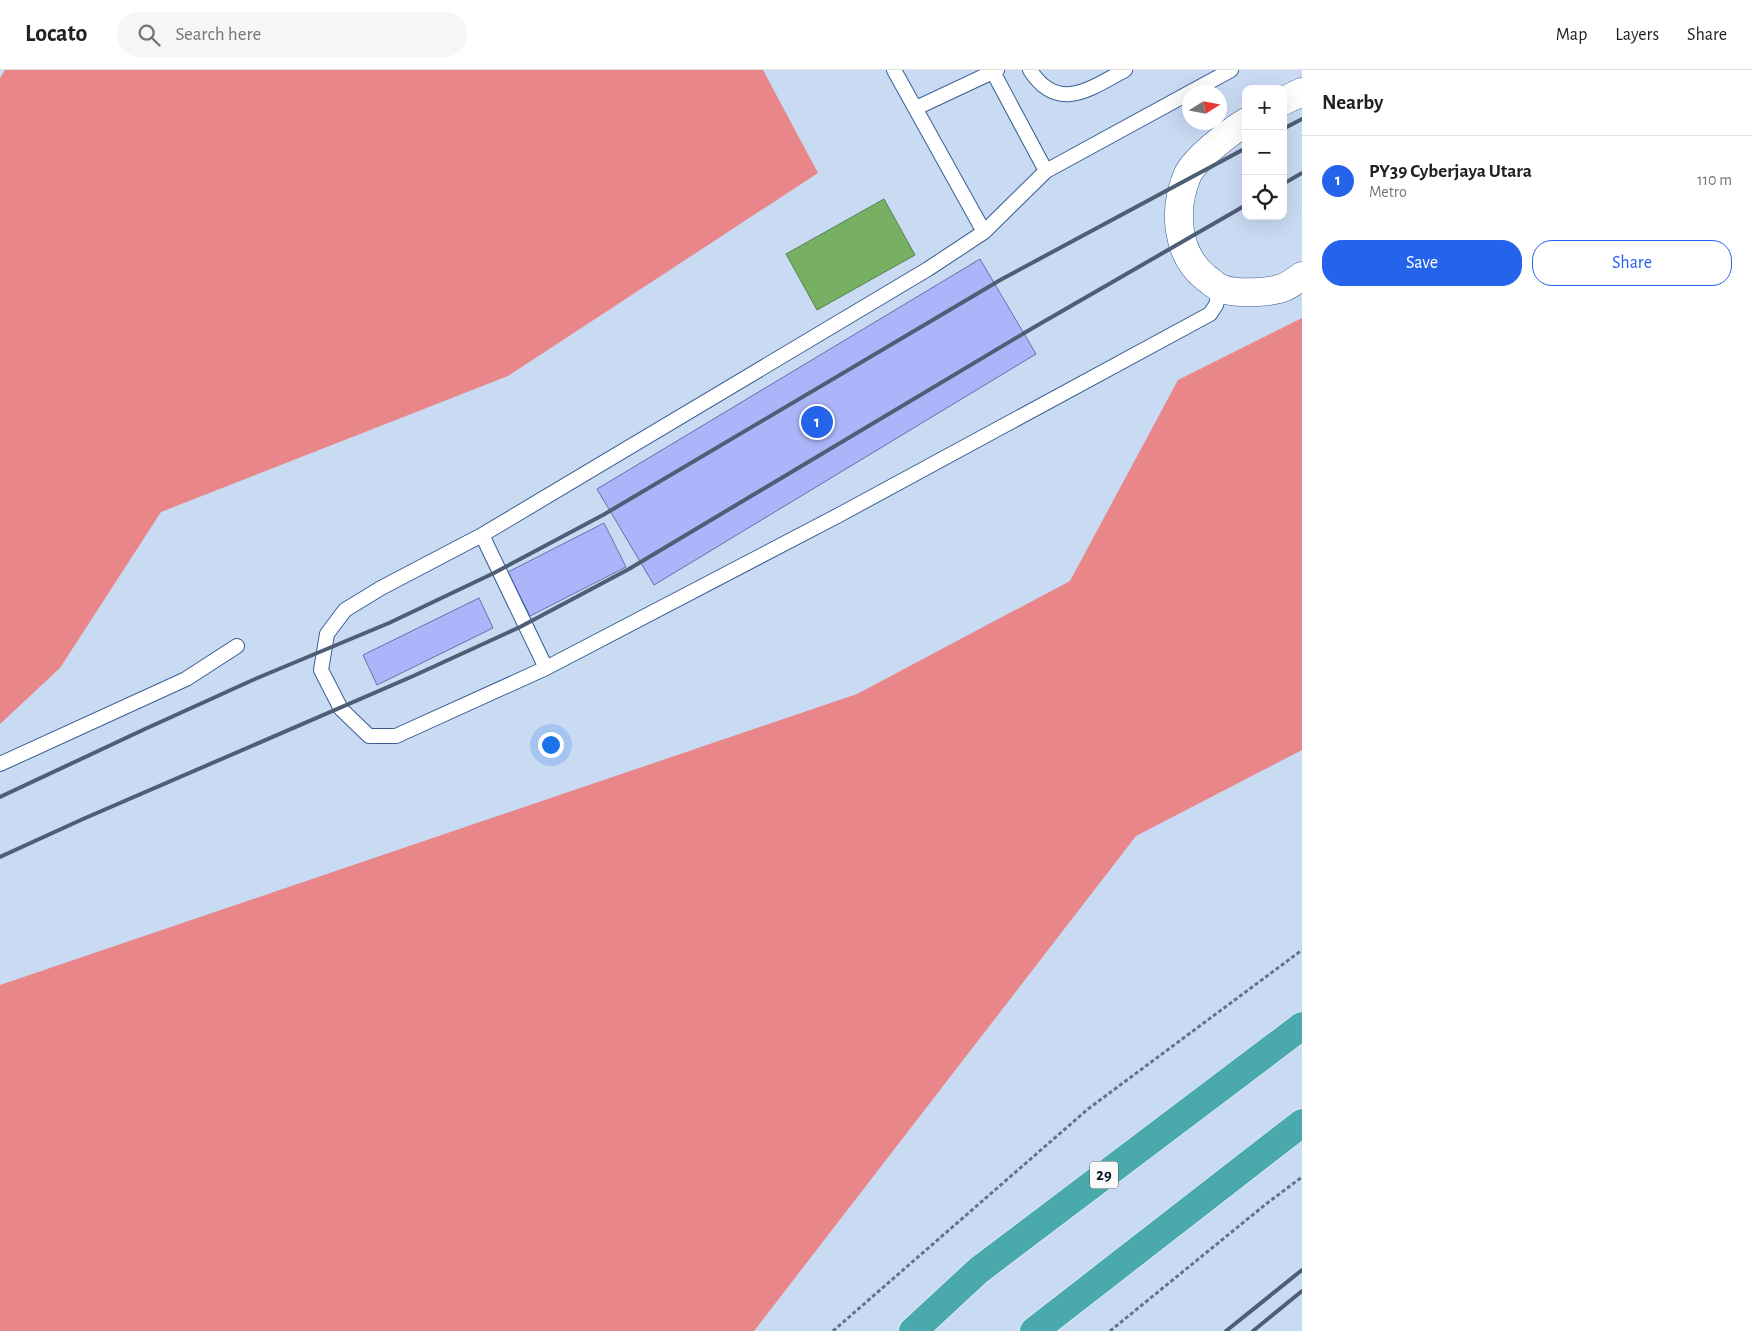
<!DOCTYPE html>
<html lang="en">
<head>
<meta charset="utf-8">
<style>
	:root { --surface:#fff; --page:#f6f6f6; --text:#202124; --muted:#757577; --line:#e0e0e0; --accent:#2563eb }
	body { margin:0; font-family:"Alegreya Sans",sans-serif; background:var(--page); color:var(--text) }
	.controls { position:absolute; right:15px; top:15px; display:grid; overflow:hidden; border-radius:10px; box-shadow:0 5px 20px #0002 }
	.controls button { width:45px; height:45px; display:grid; place-items:center; padding:0; border:0; border-bottom:1px solid var(--line); background:var(--surface); color:var(--text); font:25px sans-serif }
	.compass { position:absolute; left:1182px; top:15px; width:45px; height:45px; border-radius:50%; background:var(--surface); box-shadow:0 5px 20px #0002; rotate:79deg }
	.you { position:absolute; left:550px; top:674px; width:18px; height:18px; margin:-12px; border:4px solid #fff; border-radius:50%; background:#1a73e8; box-shadow:0 0 0 8px #1a73e833 }
	.badge { display:grid; place-items:center; width:32px; height:32px; border-radius:50%; background:var(--accent); color:#fff; font-size:16px; font-weight:700 }
	.pin { position:absolute; translate:-50% -50%; border:2px solid #fff; box-shadow:0 1px 5px #0006 }
	.list { margin:0; padding:0; list-style:none }
	h2 { display:flex; justify-content:space-between; align-items:center; height:65px; margin:0; padding:0 20px; font-size:21px }
	h2 small { font-size:16px; font-weight:400; color:var(--muted) }
	.list li { display:grid; grid-template-columns:32px 1fr auto; gap:15px; align-items:center; box-sizing:border-box; height:90px; padding:0 20px; border-top:1px solid var(--line) }
	.list b { display:block; font-size:19px; white-space:nowrap }
	.list p { margin:0; font-size:16px; white-space:nowrap; color:var(--muted) }
	.list em { font-size:16px; font-style:normal; color:var(--muted) }
	.actions { display:flex; gap:10px; padding:15px 20px }
	.actions a { flex:1; padding:11px 0; border:1px solid var(--accent); border-radius:20px; text-align:center; font-size:18px; color:var(--accent) }
	.actions .main { background:var(--accent); color:#fff }
	.icon { flex:none; width:28px; height:28px; fill:none; stroke:currentColor; stroke-width:2; stroke-linecap:round; stroke-linejoin:round }
	.map { position:relative; flex:none; width:1302px; height:1261px; overflow:hidden }
	header { display:flex; align-items:center; gap:30px; box-sizing:border-box; height:70px; padding:0 25px; background:var(--surface); border-bottom:1px solid var(--line) }
	header strong { font-size:24px }
	nav { display:flex; gap:28px; margin-inline-start:auto; font-size:18px }
	.search { width:350px; height:45px; background:var(--page); display:flex; align-items:center; gap:12px; box-sizing:border-box; padding:0 18px; border-radius:28px; color:var(--muted); font-size:19px }
	main { display:flex }
	aside { flex:1; background:var(--surface) }
	.map>svg:first-child { display:block }
</style>
</head>
<body>
<header>
<strong>Locato</strong>
<div class="search"><svg class="icon" aria-label="search" viewBox="0 0 24 24"><circle cx="10" cy="10" r="6"/><path d="M15 15l6 6"/></svg>Search here</div>
<nav><a>Map</a><a>Layers</a><a>Share</a></nav>
</header>
<main>
<div class="map">
<svg width="1302" height="1261" viewBox="0 0 1302 1261">
	<rect width="100%" height="100%" fill="#c9daf3"/>
	<path fill="#e9868a" d="M5 0H763L818 103 508 306 161 442 60 598 0 654V8Z
		M1302 248V680L1136 766 754 1261H0V915L857 624 1070 511 1178 310Z"/>
	<path fill="#77b063" stroke="#558252" d="M884 129 915 185 817 240 786 184Z"/>
	<path fill="#acb5f9" stroke="#676eac" d="M980 189 1036 284 654 515 597 419Z
		M604 453 626 497 530 546 508 502Z
		M479 528 493 558 377 615 363 585Z"/>
	<g fill="none" stroke-linecap="round" stroke-linejoin="round">
		<g stroke="#385d93" stroke-width="16">
			<path id="lane" d="M894 0 984 162
				M1030 0C1058 44 1091 18 1125 0
				M993 2 1046 101
				M916 38 997 0
				M1220 219 1216 235 1210 244 839 445 546 598 396 666H369L341 639 321 600 327 564 345 540 381 518 482 465 928 199 984 162 1046 101 1231 0
				M482 465 546 598
				M0 694 186 609 237 576"/>
		</g>
		<g stroke="#385d93" stroke-width="29">
			<path id="street" d="M1283 31 1302 22
				M1246 52C1230 62 1194 89 1187 106 1173 140 1176 184 1206 208 1211 211 1216 217 1222 219 1237 224 1268 223 1282 218 1289 216 1296 210 1302 206"/>
		</g>
		<g stroke="#fff" stroke-width="29">
			<path id="highway" d="M913 1261 979 1200 1302 956
				M1034 1261 1302 1053"/>
		</g>
		<path stroke="#63738a" stroke-width="3" stroke-dasharray="4 2.5" stroke-linecap="butt" d="M833 1261 1088 1039 1302 880
			M1110 1261 1266 1134 1302 1107"/>
		<use href="#lane" stroke="#fff" stroke-width="14"/>
		<use href="#street" stroke="#fff" stroke-width="28"/>
		<use href="#highway" stroke="#49a9ac" stroke-width="28"/>
		<path stroke="#4e5e75" stroke-width="4" d="M1283 59 1302 49
			M1283 114 1302 103
			M0 727 145 659 255 609 389 553 494 503 603 445 1002 209 1246 78
			M0 787 83 749 411 607 520 557 629 499 1031 259 1246 135
			M1226 1261 1302 1200
			M1253 1261 1302 1221"/>
	</g>
	<g text-anchor="middle" dominant-baseline="central" stroke-width="4" stroke-linejoin="round" paint-order="stroke">
		<rect fill="#f9f9f9" stroke="#505a6a" stroke-width="1" x="1090" y="1091.5" width="28" height="27" rx="4"/>
		<g font-size="16" font-weight="bold" fill="#07162c">
			<text x="1104" y="1105">29</text>
		</g>
	</g>
</svg>
<div class="controls">
<button>+</button>
<button>−</button>
<button><svg class="icon" aria-label="locate" viewBox="0 0 24 24"><circle cx="12" cy="12" r="6"/><path d="M12 2v4M12 18v4M2 12h4M18 12h4"/></svg></button>
</div>
<svg class="compass" viewBox="-18 -18 36 36"><path d="M0-13l5 13h-10z" fill="#e53935"/><path d="M0 13l5-13h-10z" fill="#757577"/></svg>
<div class="you"></div>
<div class="pin badge" style="left:817px;top:352px">1</div>
</div>
<aside>
<h2>Nearby<small></small></h2>
<ul class="list">
<li><span class="badge">1</span><div><b>PY39 Cyberjaya Utara</b><p>Metro</p></div><em>110 m</em></li>
</ul>
<div class="actions"><a class="main">Save</a><a>Share</a></div>
</aside>
</main>
</body>
</html>
